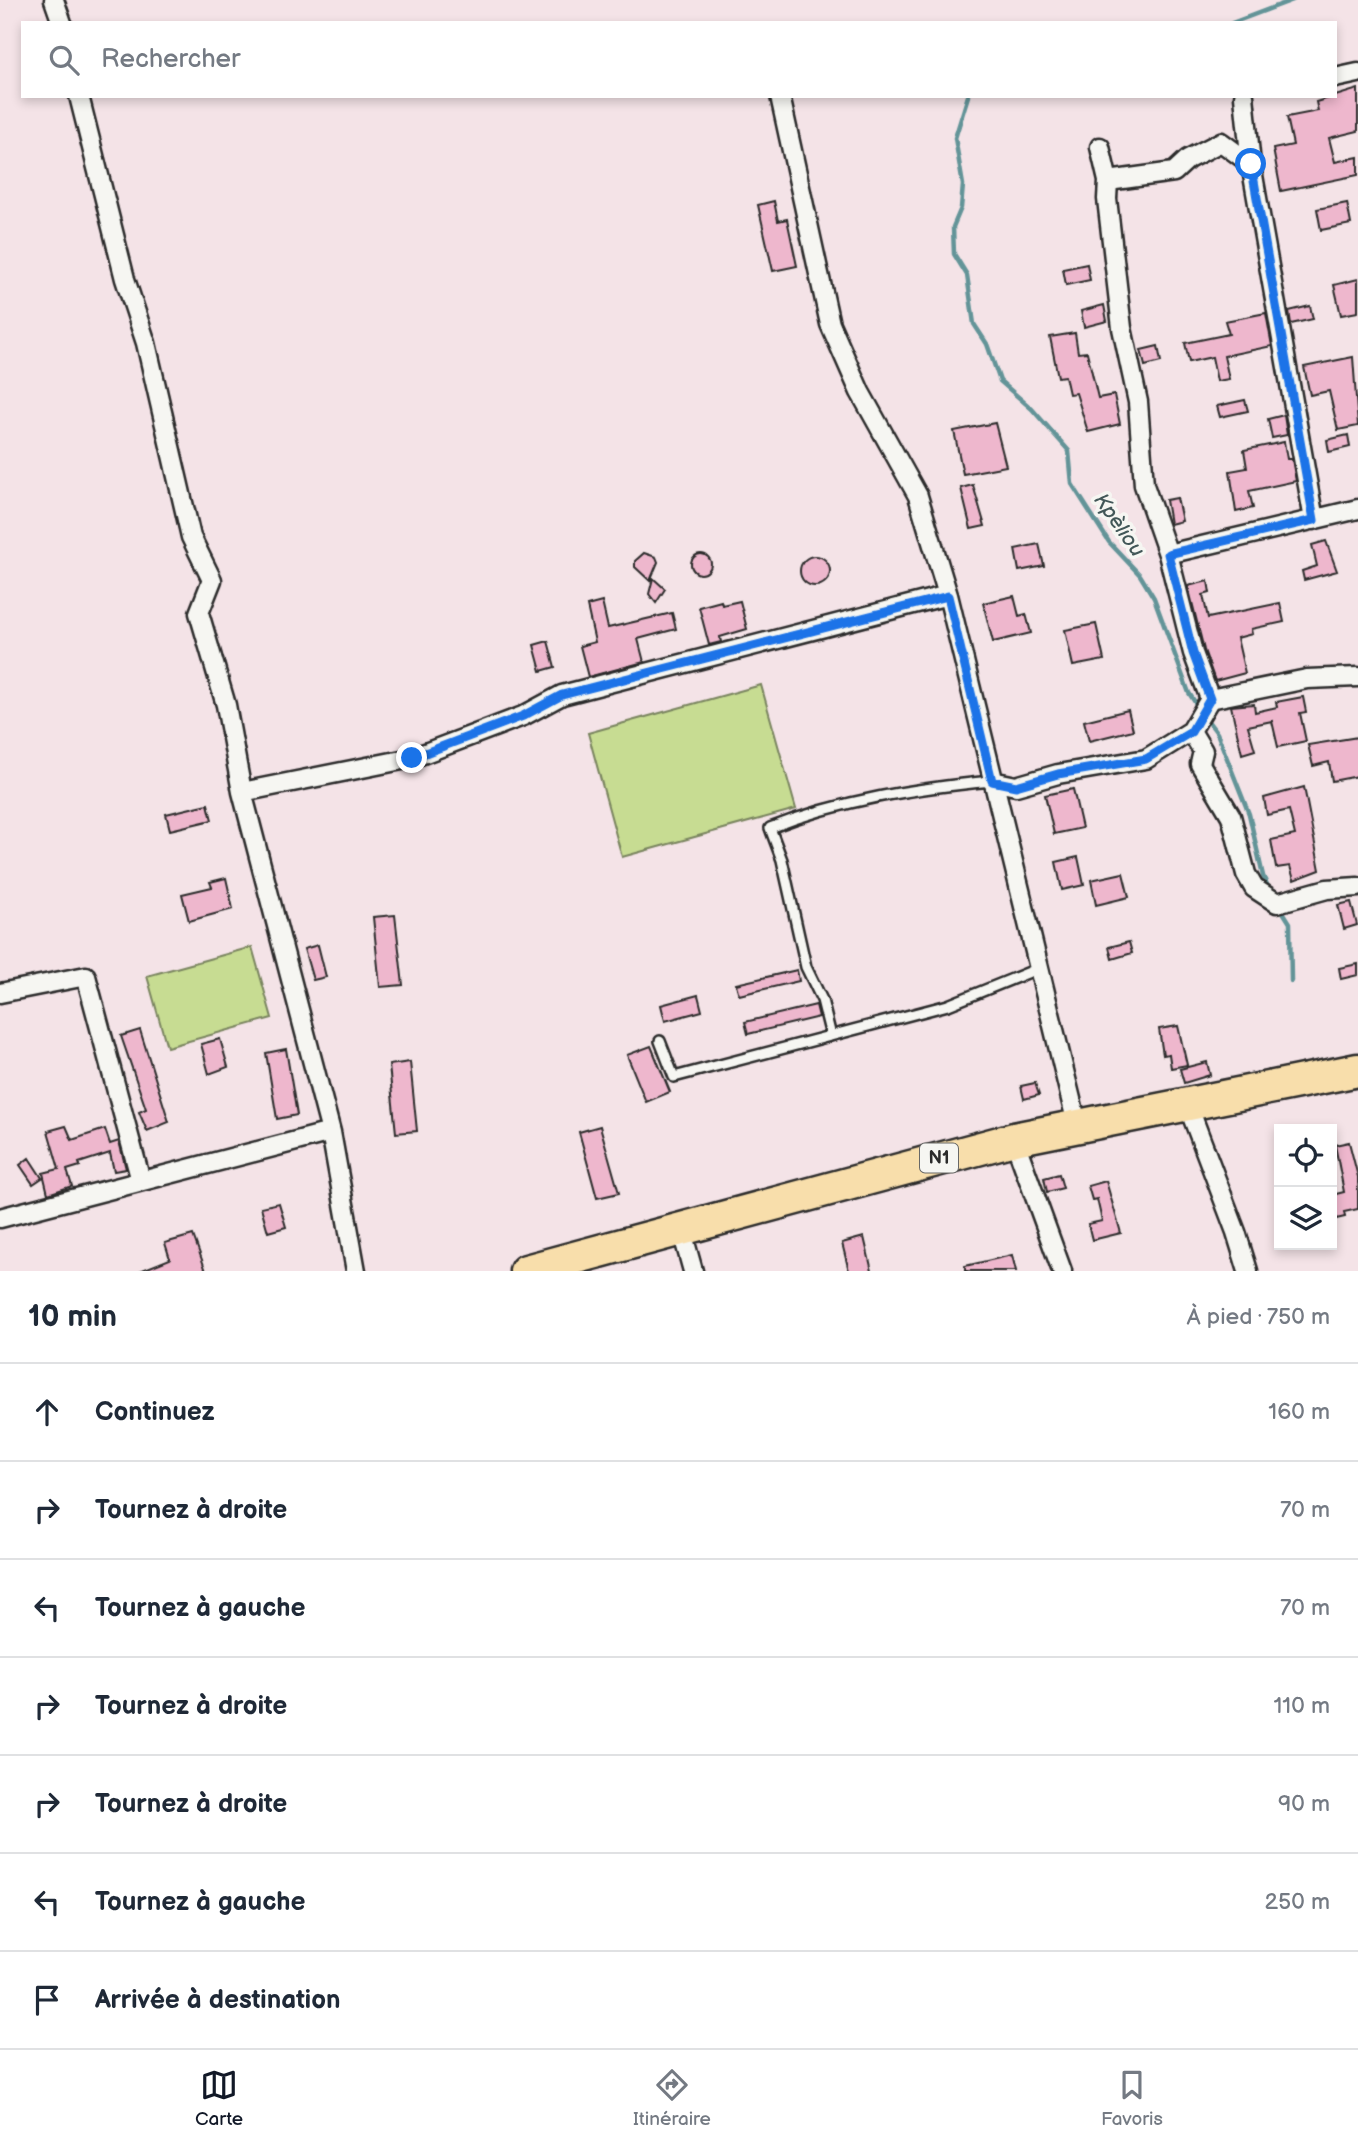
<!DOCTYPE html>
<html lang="fr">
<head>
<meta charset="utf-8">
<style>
	:root { --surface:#fff; --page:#f6f6f7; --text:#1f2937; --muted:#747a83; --line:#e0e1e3; --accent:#111827 }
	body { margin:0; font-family:"Balsamiq Sans",sans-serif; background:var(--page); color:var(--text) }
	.controls { position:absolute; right:21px; bottom:21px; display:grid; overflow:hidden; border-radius:0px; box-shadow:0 4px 10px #0003 }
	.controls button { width:63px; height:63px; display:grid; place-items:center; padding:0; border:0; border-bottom:2px solid var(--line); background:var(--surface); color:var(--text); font:35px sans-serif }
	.stop { position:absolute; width:21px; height:21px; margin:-16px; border:5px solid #1a73e8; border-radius:50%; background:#fff }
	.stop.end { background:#1a73e8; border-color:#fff; box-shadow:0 2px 7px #0008 }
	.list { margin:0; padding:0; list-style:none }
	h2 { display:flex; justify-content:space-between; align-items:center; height:91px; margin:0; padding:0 28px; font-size:30px }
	h2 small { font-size:23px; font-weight:400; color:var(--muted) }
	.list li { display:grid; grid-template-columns:46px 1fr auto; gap:21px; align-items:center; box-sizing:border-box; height:98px; padding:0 28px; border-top:2px solid var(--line) }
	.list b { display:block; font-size:26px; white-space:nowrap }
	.list em { font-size:23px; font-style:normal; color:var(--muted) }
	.icon { flex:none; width:38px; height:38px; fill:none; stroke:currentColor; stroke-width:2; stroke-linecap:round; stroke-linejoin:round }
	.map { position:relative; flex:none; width:1358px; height:1271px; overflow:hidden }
	.search { position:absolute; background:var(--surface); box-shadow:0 4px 10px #0003; left:21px; right:21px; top:21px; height:77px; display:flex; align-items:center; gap:18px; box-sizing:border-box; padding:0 24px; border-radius:0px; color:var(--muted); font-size:26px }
	.sheet { height:777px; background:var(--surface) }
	nav { display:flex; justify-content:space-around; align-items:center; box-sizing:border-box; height:98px; border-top:2px solid var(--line); background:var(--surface); font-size:19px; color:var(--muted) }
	nav a { display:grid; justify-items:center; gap:4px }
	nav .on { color:var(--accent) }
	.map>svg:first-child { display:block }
</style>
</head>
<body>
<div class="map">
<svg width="1358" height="1271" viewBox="0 0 1358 1271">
	<rect width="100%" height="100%" fill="#f4e3e7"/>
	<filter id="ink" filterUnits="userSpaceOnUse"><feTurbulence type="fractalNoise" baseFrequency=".0143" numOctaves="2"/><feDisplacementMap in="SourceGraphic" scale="14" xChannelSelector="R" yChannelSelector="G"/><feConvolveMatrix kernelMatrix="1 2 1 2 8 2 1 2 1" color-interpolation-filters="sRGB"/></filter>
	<g filter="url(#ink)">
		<path fill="#c7dc92" stroke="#79845e" stroke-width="2" d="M761 685 796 809 622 857 588 733Z
			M252 947 272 1018 167 1047 147 976Z"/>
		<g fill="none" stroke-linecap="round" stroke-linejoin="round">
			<path stroke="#639498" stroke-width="4.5" d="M1232 23 1293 0
				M968 96 955 138 963 185 961 208 953 227 954 254 967 275 974 324 987 344 1000 381 1032 409 1069 451 1072 484 1109 542 1140 575 1154 598 1189 693 1198 707
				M1205 717 1217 733 1249 814 1263 876 1270 891
				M1280 907 1290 923 1291 981"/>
		</g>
		<path fill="#eeb7cd" stroke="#2b2b2b" stroke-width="2" d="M1358 89V131L1329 138 1335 162 1358 157V175L1281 191 1273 149 1293 145 1287 117 1318 111 1316 102Z
			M774 201 778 221 787 219 797 266 773 271 758 205Z
			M1347 203 1351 224 1321 230 1317 209Z
			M1087 264 1090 280 1066 285 1063 269Z
			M1358 279V312L1341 315 1334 285Z
			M1104 305 1107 321 1084 327 1081 311Z
			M1310 306 1313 319 1291 324 1289 311Z
			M1266 313 1272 346 1224 356 1229 379 1217 381 1212 357 1189 362 1185 343 1229 334 1225 321Z
			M1075 333 1078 353 1087 352 1098 398 1114 395 1120 424 1088 432 1076 393 1069 394 1065 376 1058 377 1050 337Z
			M1158 346 1161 362 1145 366 1141 350Z
			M1353 357 1358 426 1338 430 1329 391 1310 395 1304 367Z
			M1245 400 1248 411 1220 417 1217 406Z
			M1284 415 1287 435 1272 438 1268 419Z
			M995 423 1006 466 963 474 954 431Z
			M1348 435 1350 447 1329 452 1327 440Z
			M1284 442 1287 459H1292L1296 481 1249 491 1253 508 1236 512 1230 471 1247 468 1244 450Z
			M973 485 985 526 971 529 961 488Z
			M1177 498 1182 521 1170 524 1166 500Z
			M1326 541 1337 571 1304 580 1302 571 1317 566 1312 545Z
			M1039 544 1044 566 1019 571 1015 549Z
			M644 553 656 557 658 562 650 581 635 567V561Z
			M691 564a10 10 0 1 1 20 0a10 10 0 1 1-20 0Z
			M800 571a15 15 0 1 1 30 0a15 15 0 1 1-30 0Z
			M653 578 665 589 656 603 649 594Z
			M1208 581 1210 593 1203 595 1208 618 1280 603 1284 622 1251 629 1252 634 1237 638 1245 673 1215 681 1204 650 1188 586Z
			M1014 596 1019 616 1026 614 1031 633 993 642 983 603Z
			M721 601 722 605 740 601 747 629 720 637 721 642 709 645 699 607Z
			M602 602 608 628 672 613 676 629 638 639 644 662 588 677 580 646 595 642 587 606Z
			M1096 624 1104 660 1073 666 1065 630Z
			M548 641 555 667 541 671 534 645Z
			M1303 697 1306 712 1300 713 1306 741 1278 747 1272 721 1248 726 1255 750 1242 754 1231 706 1254 704 1255 712 1277 707 1276 702Z
			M1128 710 1133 730 1089 741 1084 721Z
			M1358 737V776L1332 781 1329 762 1313 766 1308 745Z
			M1304 787 1320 870 1294 880 1290 866 1276 868 1271 840 1295 835 1289 810 1267 815 1264 798Z
			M1073 789 1082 828 1054 834 1045 795Z
			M208 804 212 820 170 830 166 814Z
			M1078 857 1084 885 1062 890 1056 862Z
			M1123 873 1129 897 1096 905 1091 880Z
			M226 878 233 909 189 921 182 894 212 887 210 882Z
			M1351 902 1357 925 1344 929 1338 905Z
			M395 915 403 985 380 987 373 917Z
			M1129 942 1132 953 1112 959 1109 947Z
			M318 945 326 977 313 980 304 949Z
			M1358 964V975L1341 979 1339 968Z
			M797 970 799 981 739 995 736 984Z
			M698 995 702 1011 665 1021 661 1005Z
			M816 1005 819 1017 748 1034 745 1022Z
			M1178 1026 1187 1065 1171 1068 1169 1054 1163 1055 1159 1029Z
			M140 1030 169 1122 147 1131 139 1112 146 1109 121 1036Z
			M220 1039 228 1067 209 1074 201 1044Z
			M651 1046 670 1092 646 1102 627 1055Z
			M286 1049 297 1115 277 1119 266 1053Z
			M410 1062 417 1131 396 1133 389 1065Z
			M1207 1062 1210 1075 1184 1083 1180 1069Z
			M1035 1083 1039 1095 1024 1099 1021 1086Z
			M66 1126 72 1140 105 1129 110 1144 119 1141 126 1169 114 1171 110 1153 79 1163 80 1166 67 1170 72 1186 48 1194 43 1173 59 1169 48 1131Z
			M600 1126 619 1193 597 1198 579 1132Z
			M1349 1142 1358 1177V1209L1344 1212 1345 1217 1332 1220V1195L1344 1192 1335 1145Z
			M29 1158 42 1178 33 1184 20 1165Z
			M1059 1174 1063 1188 1047 1192 1044 1178Z
			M1106 1181 1121 1233 1092 1240 1088 1224 1102 1221 1097 1199 1092 1200 1088 1186Z
			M279 1203 286 1227 268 1232 261 1207Z
			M193 1235 206 1271H140L170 1259 165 1243Z
			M864 1237 872 1271H849L842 1243Z
			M1012 1255 1016 1271H965V1266Z"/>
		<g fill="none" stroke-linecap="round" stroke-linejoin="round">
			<g stroke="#2b2b2b" stroke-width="14">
				<path id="lane" d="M831 1036 822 1000 806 967 782 860 770 828C841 800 917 788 992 781
					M660 1041 674 1077 948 1005 1037 969"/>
			</g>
			<g stroke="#2b2b2b" stroke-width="23">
				<path id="street" d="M54 0 62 23
					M1335 78 1358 73
					M79 96 125 279 146 343 191 537 212 580 199 613 226 705 242 792 331 1132 356 1271
					M780 96 830 324 860 392 918 496 948 595 1078 1128
					M1244 96 1251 164 1314 520
					M1100 147 1108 181 1107 199 1122 328 1138 402 1144 485 1168 554 1193 653 1210 699
					M1108 181 1174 172 1188 159 1221 142 1251 164
					M1168 554 1358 509
					M1191 731 1203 751 1200 764 1231 816 1246 874 1254 888 1277 903 1327 889 1358 887
					M992 781 1016 786 1058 774 1146 759 1191 731 1210 699 1307 679 1358 677
					M242 792 412 758 523 716 562 695 948 595
					M0 993 86 976 141 1181
					M1187 1103 1236 1232 1248 1271
					M1014 1139 1062 1271
					M0 1218 331 1132
					M681 1228 693 1271"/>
			</g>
			<g stroke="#2b2b2b" stroke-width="37">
				<path id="highway" d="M526 1271 1014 1139 1358 1070"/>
			</g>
			<use href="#lane" stroke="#f6f6f2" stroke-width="9"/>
			<use href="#street" stroke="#f6f6f2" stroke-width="18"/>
			<use href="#highway" stroke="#f8deab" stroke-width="32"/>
		</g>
	</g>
	<g fill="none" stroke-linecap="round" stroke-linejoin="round" filter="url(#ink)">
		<path stroke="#1a73e8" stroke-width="9" d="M412 758 523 716 562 695 948 596 992 781 1016 786 1058 774 1146 759 1191 732 1210 699 1193 653 1168 554 1314 520 1251 164"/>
	</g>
	<g text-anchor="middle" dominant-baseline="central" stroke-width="7" stroke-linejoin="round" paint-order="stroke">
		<rect fill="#f6f6f2" stroke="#686867" stroke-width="2" x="920" y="1143.5" width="38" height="29" rx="5"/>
		<g font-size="18" font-weight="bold" fill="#2b2b2b">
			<text x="939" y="1158">N1</text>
		</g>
		<g font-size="21" font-style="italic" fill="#425758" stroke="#f6f6f2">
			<text transform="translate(1119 525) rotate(55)">Kpèliou</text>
		</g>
	</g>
</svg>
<div class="controls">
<button><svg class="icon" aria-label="locate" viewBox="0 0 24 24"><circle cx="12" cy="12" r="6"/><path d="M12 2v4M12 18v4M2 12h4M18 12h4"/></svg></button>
<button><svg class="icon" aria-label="layers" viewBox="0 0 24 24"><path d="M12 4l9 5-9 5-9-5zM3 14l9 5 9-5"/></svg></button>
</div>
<div class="stop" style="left:1251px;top:164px"></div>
<div class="stop end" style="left:412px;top:758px"></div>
<div class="search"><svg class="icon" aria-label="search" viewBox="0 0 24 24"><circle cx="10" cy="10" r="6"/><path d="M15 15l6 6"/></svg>Rechercher</div>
</div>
<section class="sheet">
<h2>10 min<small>À pied · 750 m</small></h2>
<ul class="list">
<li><svg class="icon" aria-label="ahead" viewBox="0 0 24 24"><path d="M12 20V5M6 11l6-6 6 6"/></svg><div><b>Continuez</b></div><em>160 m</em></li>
<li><svg class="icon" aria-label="right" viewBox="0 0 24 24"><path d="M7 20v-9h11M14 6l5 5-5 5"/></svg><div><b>Tournez à droite</b></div><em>70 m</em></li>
<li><svg class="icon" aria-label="left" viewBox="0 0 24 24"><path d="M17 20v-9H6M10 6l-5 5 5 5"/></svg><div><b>Tournez à gauche</b></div><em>70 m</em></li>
<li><svg class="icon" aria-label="right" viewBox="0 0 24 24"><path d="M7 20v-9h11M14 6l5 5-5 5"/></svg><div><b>Tournez à droite</b></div><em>110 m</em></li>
<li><svg class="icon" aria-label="right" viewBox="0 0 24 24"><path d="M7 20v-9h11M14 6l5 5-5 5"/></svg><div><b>Tournez à droite</b></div><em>90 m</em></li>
<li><svg class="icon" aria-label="left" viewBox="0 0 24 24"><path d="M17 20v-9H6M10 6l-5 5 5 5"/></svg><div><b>Tournez à gauche</b></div><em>250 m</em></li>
<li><svg class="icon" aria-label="arrive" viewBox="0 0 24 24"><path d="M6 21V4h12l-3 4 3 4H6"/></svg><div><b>Arrivée à destination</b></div></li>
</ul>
</section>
<nav>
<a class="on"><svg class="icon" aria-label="map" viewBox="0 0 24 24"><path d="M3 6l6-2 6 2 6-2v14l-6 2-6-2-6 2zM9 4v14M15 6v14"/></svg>Carte</a>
<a><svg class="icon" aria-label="directions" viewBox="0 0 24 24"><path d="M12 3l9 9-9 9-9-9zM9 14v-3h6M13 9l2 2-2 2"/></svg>Itinéraire</a>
<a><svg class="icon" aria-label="saved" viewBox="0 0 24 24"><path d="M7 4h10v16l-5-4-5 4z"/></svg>Favoris</a>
</nav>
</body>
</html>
